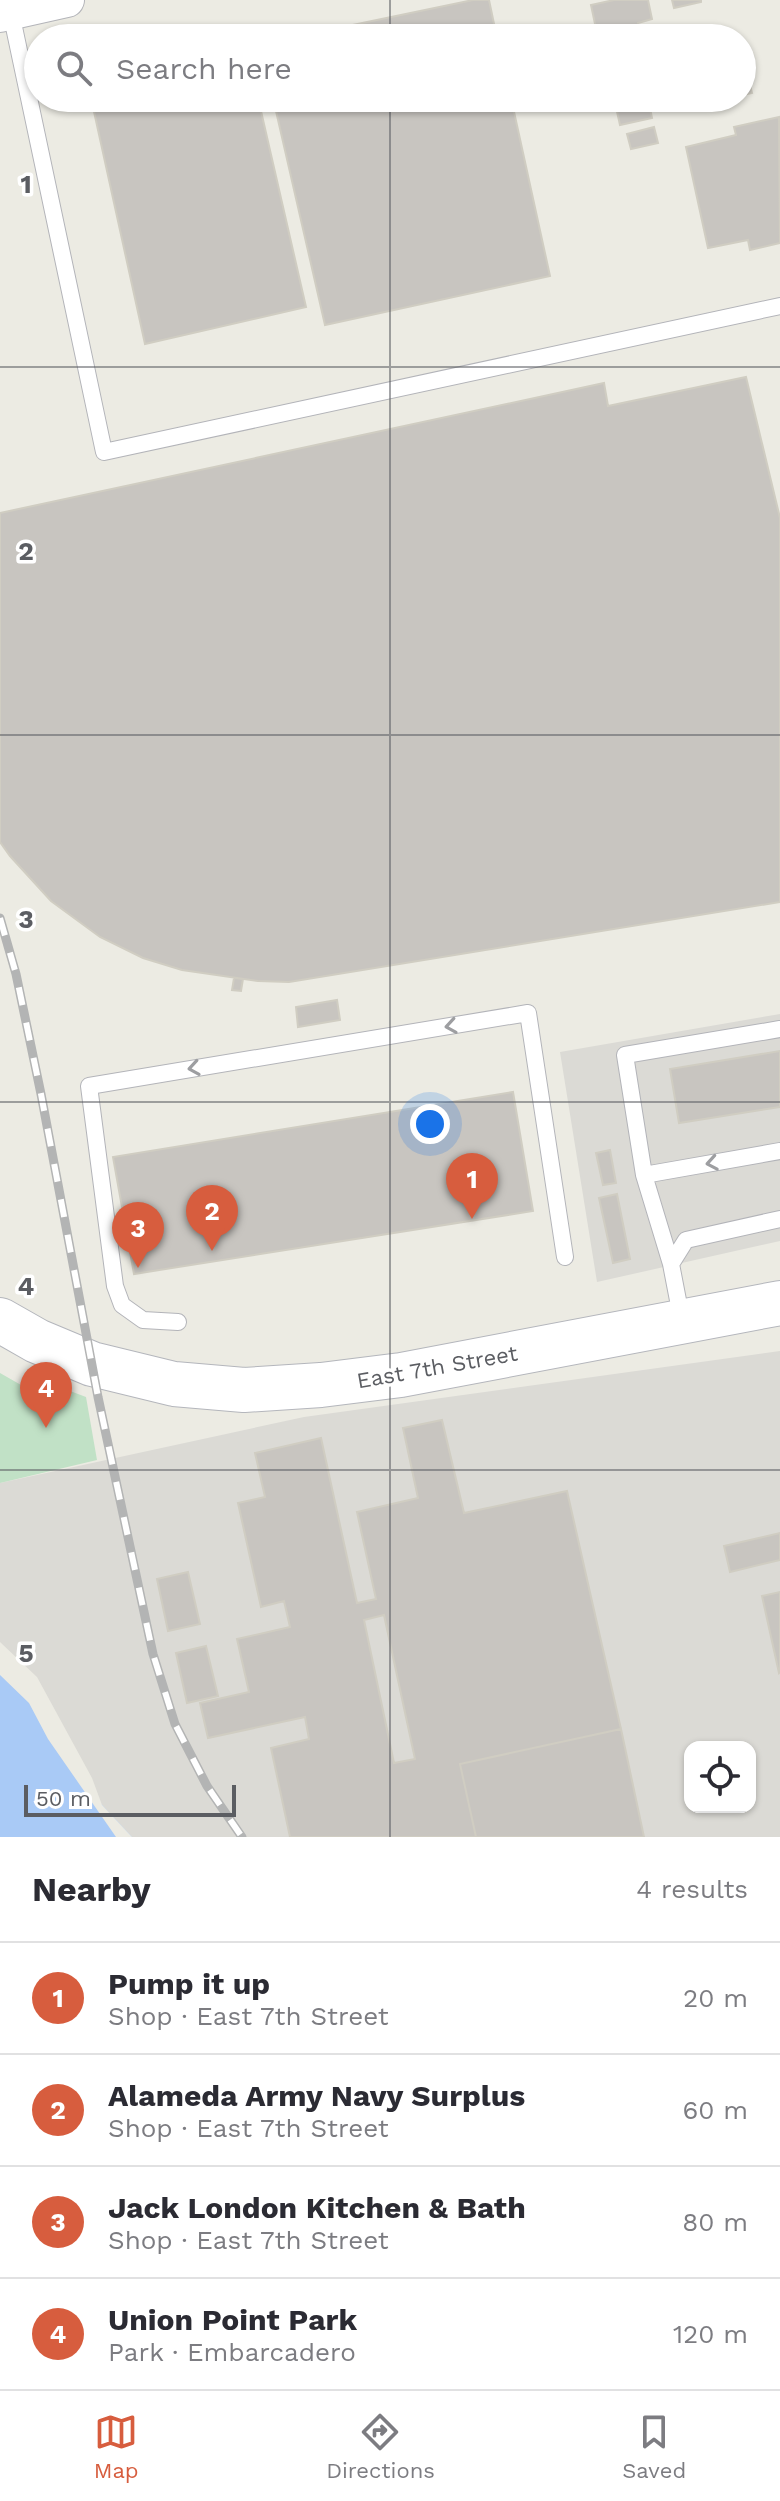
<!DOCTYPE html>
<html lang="en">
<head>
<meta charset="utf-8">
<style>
	:root { --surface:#fff; --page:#f2f2f3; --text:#2b2b33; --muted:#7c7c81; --line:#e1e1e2; --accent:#d75d3e }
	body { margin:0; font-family:"Work Sans",sans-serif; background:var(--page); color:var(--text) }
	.controls { position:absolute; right:24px; bottom:24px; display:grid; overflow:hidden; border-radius:16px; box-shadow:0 2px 6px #0004 }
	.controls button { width:72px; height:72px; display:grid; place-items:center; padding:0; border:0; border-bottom:2px solid var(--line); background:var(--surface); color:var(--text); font:40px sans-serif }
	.scale { position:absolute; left:24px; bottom:20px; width:212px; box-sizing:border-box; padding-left:8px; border:4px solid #5b5d62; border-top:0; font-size:22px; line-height:28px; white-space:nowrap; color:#5b5d62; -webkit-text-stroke:6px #fff; paint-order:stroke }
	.you { position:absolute; left:430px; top:1124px; width:28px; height:28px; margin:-20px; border:6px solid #fff; border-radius:50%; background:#1a73e8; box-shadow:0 0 0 12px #1a73e833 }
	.badge { display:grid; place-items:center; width:52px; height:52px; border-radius:50%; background:var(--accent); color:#fff; font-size:26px; font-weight:700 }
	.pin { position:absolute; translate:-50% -66px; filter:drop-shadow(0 2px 4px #0008) }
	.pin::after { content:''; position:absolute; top:42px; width:28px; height:24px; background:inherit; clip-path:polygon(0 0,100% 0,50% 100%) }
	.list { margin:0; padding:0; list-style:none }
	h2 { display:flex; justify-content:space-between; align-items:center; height:104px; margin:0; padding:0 32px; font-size:34px }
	h2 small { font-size:26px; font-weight:400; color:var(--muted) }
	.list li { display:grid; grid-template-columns:52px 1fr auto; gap:24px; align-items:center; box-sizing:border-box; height:112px; padding:0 32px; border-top:2px solid var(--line) }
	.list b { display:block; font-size:30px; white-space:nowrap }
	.list p { margin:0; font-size:26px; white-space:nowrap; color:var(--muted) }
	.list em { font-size:26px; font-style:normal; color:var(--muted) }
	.icon { flex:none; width:44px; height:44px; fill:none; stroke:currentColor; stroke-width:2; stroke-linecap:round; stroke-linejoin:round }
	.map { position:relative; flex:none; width:780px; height:1837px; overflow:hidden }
	.search { position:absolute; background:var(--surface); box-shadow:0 2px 6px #0004; left:24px; right:24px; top:24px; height:88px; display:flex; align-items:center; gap:20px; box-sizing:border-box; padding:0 28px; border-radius:44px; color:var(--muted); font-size:30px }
	.sheet { height:552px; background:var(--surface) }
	nav { display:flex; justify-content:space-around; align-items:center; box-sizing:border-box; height:112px; border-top:2px solid var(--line); background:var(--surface); font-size:22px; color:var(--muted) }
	nav a { display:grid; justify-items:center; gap:4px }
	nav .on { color:var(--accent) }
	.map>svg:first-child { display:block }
</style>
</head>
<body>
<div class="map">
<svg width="780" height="1837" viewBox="0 0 780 1837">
	<rect width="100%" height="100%" fill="#ecebe3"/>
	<path fill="#dbdad5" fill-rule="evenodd" d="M780 1014V1241L597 1282 560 1052Z
		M780 1351V1837H132L102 1805 0 1646V1483L304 1417ZM690 1747H750V1807H690Z"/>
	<path fill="#c1e1c6" d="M0 1373 21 1385 41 1380 86 1397 97 1460 0 1483Z"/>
	<path fill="#a9caf6" d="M0 1646 102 1805 132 1837H0Z"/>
	<path fill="#ecebe3" d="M0 1642 37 1677 92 1778 102 1805 132 1837H116L48 1739 29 1703 0 1675Z"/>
	<path fill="#c8c5c0" stroke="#d0cdc2" stroke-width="2" fill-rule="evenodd" d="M473 0H489L497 38H290Z
		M614 0H648L652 19 638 23 641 38H598L591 5Z
		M672 0H701V2L674 8Z
		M742 73 743 78 748 77 752 93 742 95Z
		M91 98H258L306 307 145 344Z
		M273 98H511L550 276 325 325Z
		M614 98H648L652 118 620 125Z
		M664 98H734L735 99 667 110Z
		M779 117 780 243 750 250 748 240 708 248 686 147 736 135 734 127Z
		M654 127 658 143 631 149 627 134Z
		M746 377 780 518V902L289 982 258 981 182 970 143 958 100 937 51 901 10 856 0 842V513L604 383 608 406Z
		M234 978 243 979 241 991 232 990Z
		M337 1000 340 1020 298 1027 296 1007Z
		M780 1051V1107L679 1123 670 1069Z
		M513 1092 533 1211 134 1274 113 1157Z
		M610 1150 616 1183 603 1185 596 1153Z
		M617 1194 630 1259 613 1263 599 1198Z
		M442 1420 464 1513 567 1491 621 1729 460 1764 476 1837H290L271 1748 309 1739 305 1717 208 1738 200 1703 249 1692 237 1639 290 1627 284 1601 261 1607 238 1503 265 1497 255 1453 321 1438 357 1603 376 1599 357 1512 418 1498 403 1428ZM384 1615 415 1759 394 1763 364 1620Z
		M780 1533V1560L730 1572 724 1546Z
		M188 1572 200 1624 168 1631 157 1579Z
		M780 1592V1672L779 1673 762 1596Z
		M206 1646 218 1696 187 1703 176 1653Z
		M621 1729 644 1837H476L460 1764Z"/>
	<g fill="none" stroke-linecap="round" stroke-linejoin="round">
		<g stroke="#b3b4b9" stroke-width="18">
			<path id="service" d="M11 13 104 452 780 306
				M644 1175 780 1151
				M671 1264 686 1240 780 1219
				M682 1321 671 1264 644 1175 625 1055 780 1029
				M178 1322 143 1320 122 1305 115 1286 89 1086 528 1013 565 1257"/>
		</g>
		<g stroke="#b3b4b9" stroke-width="36">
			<path id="minor" d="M0 15 67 0"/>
		</g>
		<g stroke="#b4b6bc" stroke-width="46">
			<path id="secondary" d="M0 1320 37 1341 92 1364 174 1384 244 1390 321 1385 401 1375 780 1303"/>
		</g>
		<use href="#service" stroke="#fff" stroke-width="16"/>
		<use href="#minor" stroke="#fff" stroke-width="34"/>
		<use href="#secondary" stroke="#fff" stroke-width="44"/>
		<g stroke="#b3b4b4" stroke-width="9">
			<path id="rail" d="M0 918 16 974 41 1094 98 1397 153 1654 175 1724 207 1786 242 1837"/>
		</g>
		<use href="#rail" stroke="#fff" stroke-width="6" stroke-dasharray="18" stroke-linecap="butt"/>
	</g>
	<defs><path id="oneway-chevron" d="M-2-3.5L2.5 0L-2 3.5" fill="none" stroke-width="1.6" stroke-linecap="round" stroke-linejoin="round" transform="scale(2)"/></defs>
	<g stroke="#9d9ea1">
		<use href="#oneway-chevron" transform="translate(451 1026) rotate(171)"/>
		<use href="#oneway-chevron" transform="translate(194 1068) rotate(171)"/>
		<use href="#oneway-chevron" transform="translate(712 1163) rotate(170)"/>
	</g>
	<path fill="none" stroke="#5b5d62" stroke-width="2" stroke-opacity="0.55" d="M390 0V38M390 98V1837M0 367H780M0 735H780M0 1102H780M0 1470H780"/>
	<g text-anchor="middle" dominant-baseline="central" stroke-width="7" stroke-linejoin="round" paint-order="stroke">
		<g font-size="22" fill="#5b5d62" stroke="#fff">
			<text transform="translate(437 1367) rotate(-10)">East 7th Street</text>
		</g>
	</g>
	<g font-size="26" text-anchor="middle" font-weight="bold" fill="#5b5d62" stroke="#fff" stroke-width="7" stroke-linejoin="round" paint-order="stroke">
		<text x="26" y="193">1</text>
		<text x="26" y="560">2</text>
		<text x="26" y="928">3</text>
		<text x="26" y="1295">4</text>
		<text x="26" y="1662">5</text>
	</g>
</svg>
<div class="controls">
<button><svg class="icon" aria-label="locate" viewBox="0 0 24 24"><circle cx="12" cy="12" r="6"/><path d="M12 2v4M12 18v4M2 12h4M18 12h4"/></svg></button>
</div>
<div class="scale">50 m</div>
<div class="you"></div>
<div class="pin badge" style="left:472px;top:1219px">1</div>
<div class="pin badge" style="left:212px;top:1251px">2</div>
<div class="pin badge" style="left:138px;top:1268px">3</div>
<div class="pin badge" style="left:46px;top:1428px">4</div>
<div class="search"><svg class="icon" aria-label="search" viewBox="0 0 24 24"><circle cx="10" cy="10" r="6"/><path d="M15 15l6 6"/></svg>Search here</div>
</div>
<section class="sheet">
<h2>Nearby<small>4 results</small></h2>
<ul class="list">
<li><span class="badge">1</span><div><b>Pump it up</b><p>Shop · East 7th Street</p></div><em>20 m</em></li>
<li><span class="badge">2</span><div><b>Alameda Army Navy Surplus</b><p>Shop · East 7th Street</p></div><em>60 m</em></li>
<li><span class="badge">3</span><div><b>Jack London Kitchen &amp; Bath</b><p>Shop · East 7th Street</p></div><em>80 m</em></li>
<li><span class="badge">4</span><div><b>Union Point Park</b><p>Park · Embarcadero</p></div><em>120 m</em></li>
</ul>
</section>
<nav>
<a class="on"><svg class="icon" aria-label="map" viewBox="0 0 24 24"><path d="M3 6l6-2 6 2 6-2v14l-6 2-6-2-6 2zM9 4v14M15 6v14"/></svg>Map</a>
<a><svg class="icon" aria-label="directions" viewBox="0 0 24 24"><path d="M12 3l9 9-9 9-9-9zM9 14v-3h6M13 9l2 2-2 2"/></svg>Directions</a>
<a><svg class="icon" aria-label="saved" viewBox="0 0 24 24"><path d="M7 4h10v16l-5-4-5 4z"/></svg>Saved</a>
</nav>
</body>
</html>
